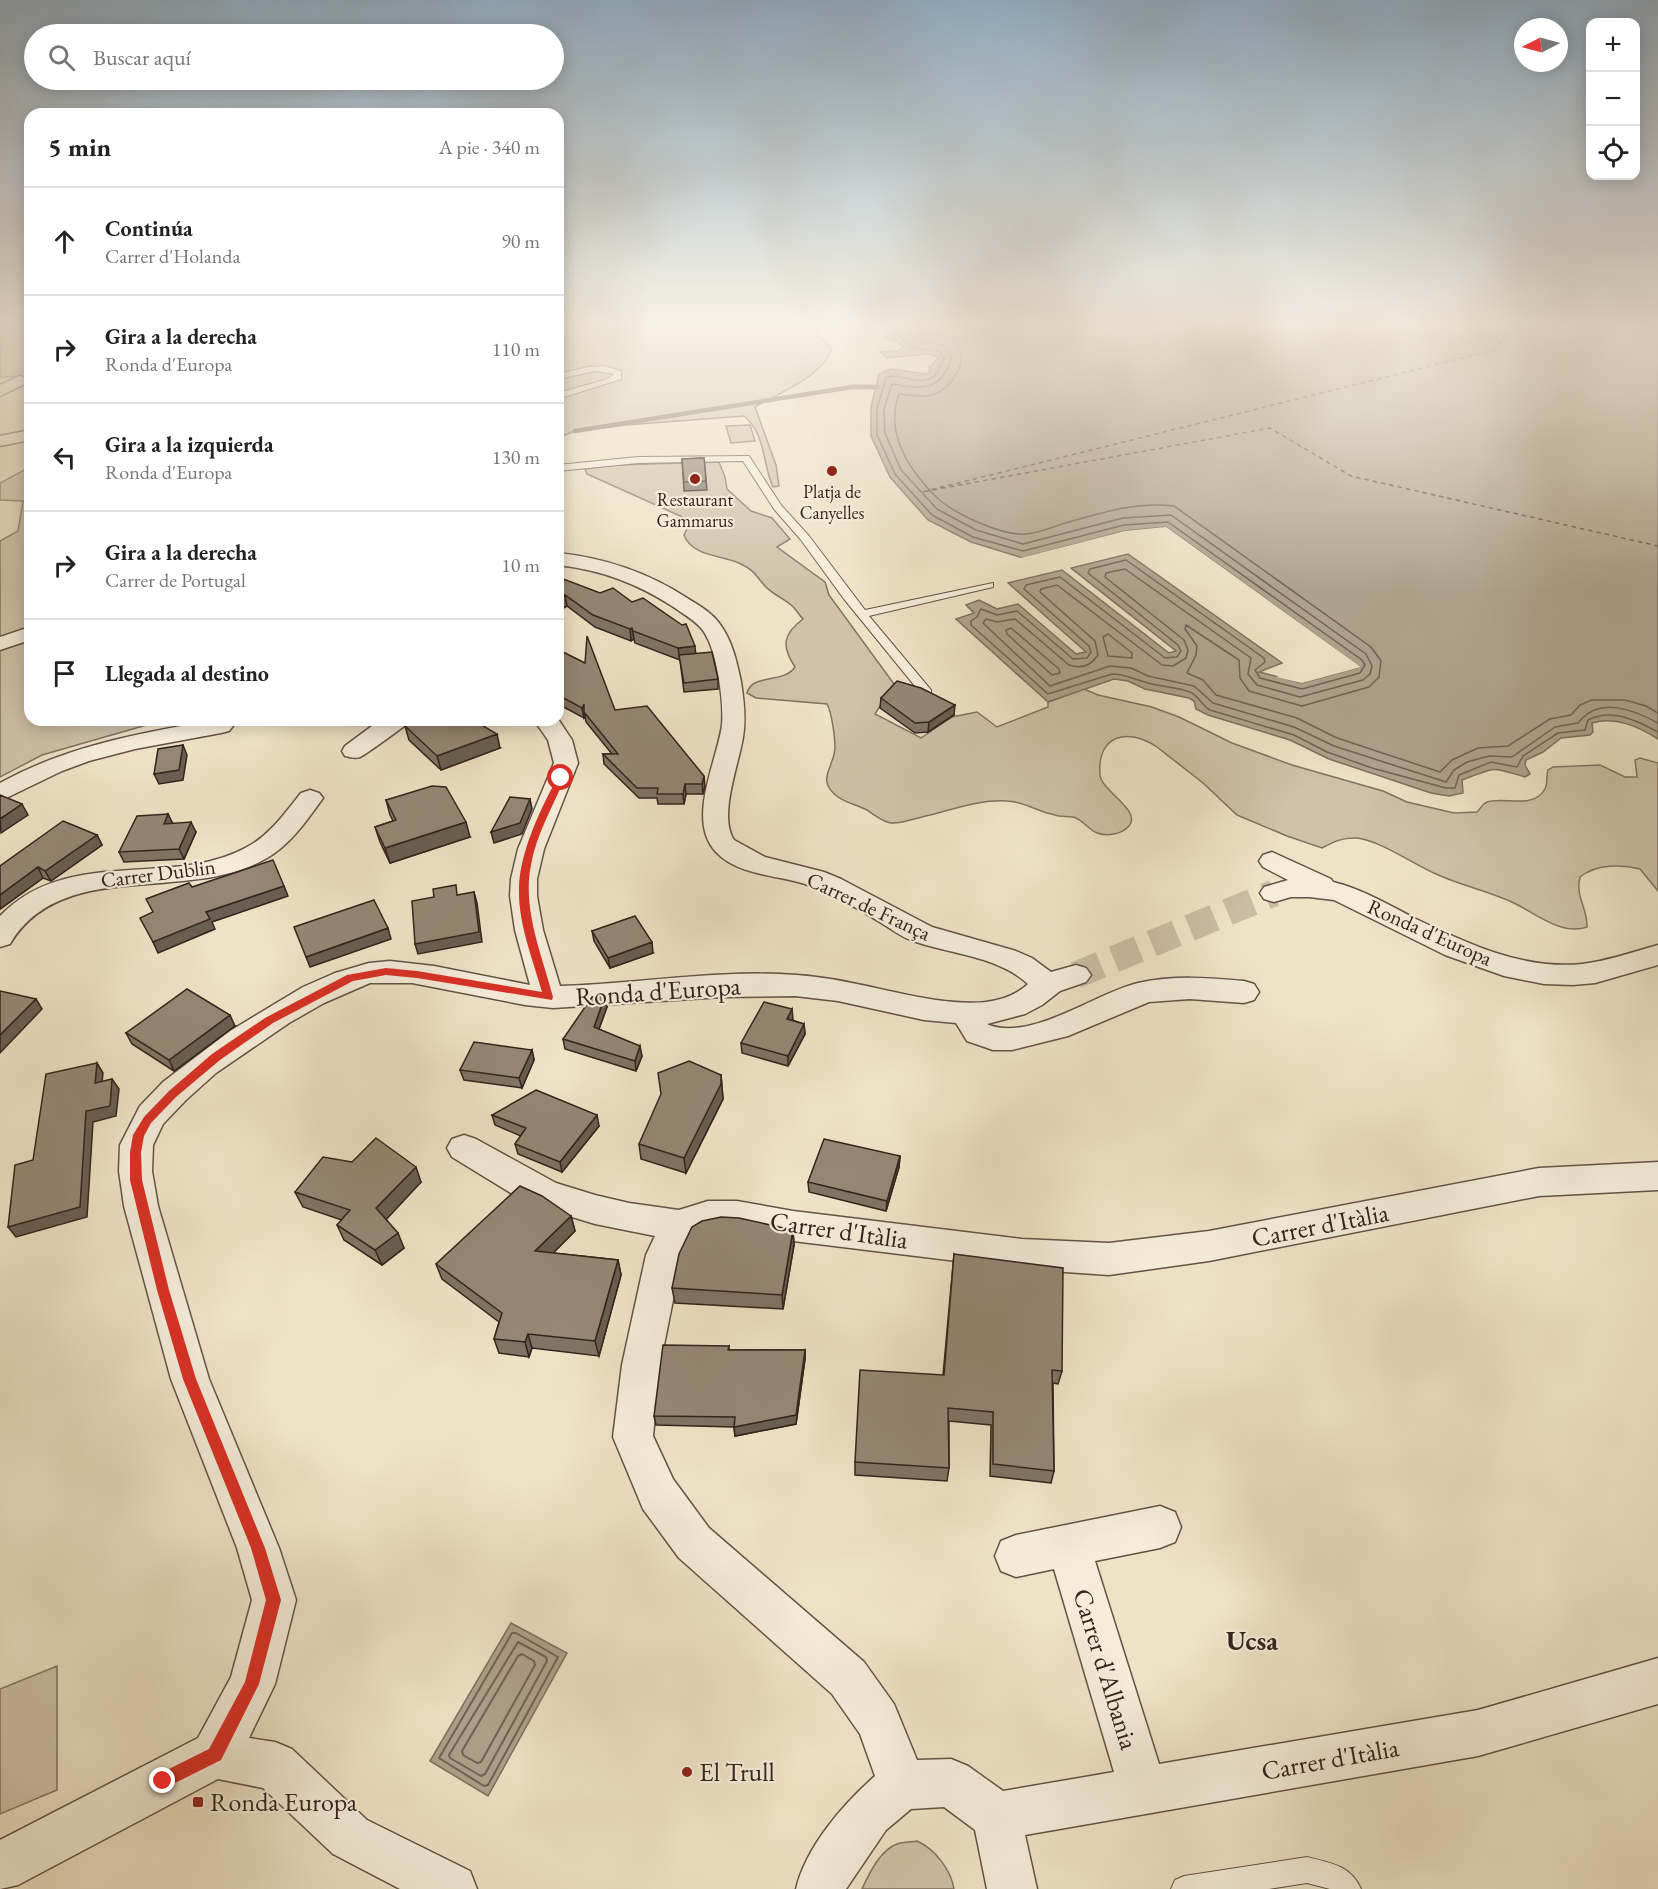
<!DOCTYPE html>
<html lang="es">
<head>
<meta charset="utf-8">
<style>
	:root { --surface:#fff; --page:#f6f6f6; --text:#222; --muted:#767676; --line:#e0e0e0 }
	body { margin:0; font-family:"EB Garamond",serif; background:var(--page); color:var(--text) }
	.controls { position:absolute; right:18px; top:18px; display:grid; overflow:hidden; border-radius:12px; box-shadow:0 3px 15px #0003 }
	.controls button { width:54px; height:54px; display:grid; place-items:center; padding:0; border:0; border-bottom:2px solid var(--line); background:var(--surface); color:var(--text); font:30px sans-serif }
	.compass { position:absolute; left:1514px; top:18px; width:54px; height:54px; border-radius:50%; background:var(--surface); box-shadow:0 3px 15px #0003; rotate:264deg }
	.stop { position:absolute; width:18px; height:18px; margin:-14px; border:4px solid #d93025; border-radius:50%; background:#fff }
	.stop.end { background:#d93025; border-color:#fff; box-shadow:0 2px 6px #0008 }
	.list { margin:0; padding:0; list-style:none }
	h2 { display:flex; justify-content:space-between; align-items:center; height:78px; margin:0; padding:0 24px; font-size:26px }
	h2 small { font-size:20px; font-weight:400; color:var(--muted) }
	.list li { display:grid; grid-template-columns:39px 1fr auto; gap:18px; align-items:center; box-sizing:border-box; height:108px; padding:0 24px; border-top:2px solid var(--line) }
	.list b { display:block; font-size:22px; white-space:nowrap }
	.list p { margin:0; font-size:20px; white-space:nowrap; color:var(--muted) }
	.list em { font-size:20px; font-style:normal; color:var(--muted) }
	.icon { flex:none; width:33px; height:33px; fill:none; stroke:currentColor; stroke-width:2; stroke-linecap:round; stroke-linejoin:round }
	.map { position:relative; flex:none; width:1658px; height:1889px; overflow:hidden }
	.search { position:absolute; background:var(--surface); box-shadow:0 3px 15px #0003; left:24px; top:24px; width:540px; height:66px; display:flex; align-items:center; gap:15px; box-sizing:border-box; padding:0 21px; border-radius:33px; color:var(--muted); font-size:22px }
	.panel { position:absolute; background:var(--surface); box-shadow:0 3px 15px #0003; left:24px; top:108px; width:540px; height:618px; border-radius:18px }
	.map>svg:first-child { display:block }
</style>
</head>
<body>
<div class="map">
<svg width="1658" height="1889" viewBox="0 0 1658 1889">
	<rect width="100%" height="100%" fill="#efe3c6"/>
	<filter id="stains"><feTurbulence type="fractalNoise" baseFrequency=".00333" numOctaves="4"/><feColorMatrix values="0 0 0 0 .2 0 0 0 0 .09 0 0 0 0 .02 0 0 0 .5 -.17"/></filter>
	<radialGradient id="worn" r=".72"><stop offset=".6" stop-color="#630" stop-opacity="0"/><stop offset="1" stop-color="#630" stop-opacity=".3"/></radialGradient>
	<path fill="#cfc2a9" stroke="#827262" stroke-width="1.5" d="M0 327H30V376L0 377Z
		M558 327H816L818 336 832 348C823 377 780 392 755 407L776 465 779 486 773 487C762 463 766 434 744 416L625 425 572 432 558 438Z
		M750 425 755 441 731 443 726 426Z
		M719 462 725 477 727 489 751 511 772 518 790 539 777 547 825 582 829 595 894 684 875 714 921 738 952 717 977 712 997 727 1048 707V702L1084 689 1098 695 1152 707 1179 717 1232 743 1292 765 1383 791 1407 802 1454 813 1477 812C1481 808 1482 804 1487 802 1504 796 1533 810 1545 789 1548 783 1546 776 1548 770L1553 767 1600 765 1625 777H1637L1635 760 1640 758 1658 763V891L1640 869C1621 864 1596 864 1580 877 1575 897 1588 909 1587 927 1562 936 1536 914 1514 903 1489 891 1462 886 1436 874 1413 864 1381 841 1357 838 1343 837 1333 842 1322 848L1287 836 1237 815 1203 783 1157 747C1127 727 1097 735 1100 775 1102 792 1142 810 1129 826 1121 835 1105 837 1095 832 1087 828 1082 819 1073 817 1067 816 1060 817 1055 815 1039 812 1022 801 1007 801 977 799 950 811 922 817 912 819 901 824 891 823 881 821 875 815 867 810 858 805 846 803 838 797 815 780 834 768 835 748 835 738 832 713 827 704L756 698 747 693C752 673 784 684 795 667 781 646 783 634 803 619 799 615 796 609 791 605 783 598 772 594 765 586 756 576 754 570 741 564 723 555 692 557 684 535L690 523 687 519 587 474 585 469 616 465Z
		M30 467V720H164L42 755 0 777V541L18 531 23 501 0 500V483Z
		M57 1666V1790L0 1814V1689Z
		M917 1841C935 1849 951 1870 954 1889H862C869 1874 880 1850 897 1844 903 1842 911 1842 917 1841Z"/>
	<path fill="#afa28c" stroke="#7e6f5f" stroke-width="1.5" d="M890 327H1658V739C1639 727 1616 716 1592 723L1593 732 1590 735 1561 738 1543 752 1526 760 1525 765 1530 774 1525 777C1488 766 1498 767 1462 780L1463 793 1449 796 1431 793 1329 759 1290 740 1208 715 1196 709 1194 701 1189 698 1145 689 1128 681 1114 679 1048 702 956 619 974 613 966 605 979 600 997 609 1018 604 1076 654 1086 652 1008 583 1062 570 1169 653 1176 651 1071 568 1128 554 1282 663 1259 672 1302 683 1360 667 1166 527 1125 531 1023 558 971 542 928 520 890 477 871 436V407L879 374 891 369 926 374 930 372 929 368 939 357 926 354 887 358 880 352 898 351 904 347 897 341 885 339Z
		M511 1623 567 1653 488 1796 430 1761Z"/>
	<path fill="#efe3c6" d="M1166 527 1361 667 1302 683 1276 677 1282 675 1302 680 1354 666 1165 530 1126 534 1024 561 1017 559 1125 531Z"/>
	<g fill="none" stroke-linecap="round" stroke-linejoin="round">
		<path stroke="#726254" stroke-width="1.5" d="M895 327V334L907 341 911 348 939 351 945 357C942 362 939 370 935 375 922 389 900 371 886 378L877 408V435L895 474 932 515 973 537 1023 551 1124 525 1168 522 1362 660 1365 665 1360 673 1302 689 1260 678 1255 670 1265 662 1264 658 1126 560 1090 569 1088 573 1178 645 1181 651 1177 657 1165 658 1060 577 1026 585 1024 589 1089 646 1091 652 1087 658 1073 659 1017 611 997 615 981 609 977 617 971 621V625L1048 694 1112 674C1125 674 1136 680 1148 683 1161 687 1177 687 1190 692 1198 695 1201 705 1210 710L1294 735 1327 752 1372 768 1446 788H1455L1459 775 1491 762 1517 767 1523 756 1558 733 1585 730 1588 720C1612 708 1636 720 1658 732
			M903 327 916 340 942 345 952 356C942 392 923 389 892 384L884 409 885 433 901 470 937 509 976 530 1023 544 1123 518 1171 515 1366 654 1372 666 1370 674 1363 680 1300 697 1257 685 1248 674 1251 658 1125 569 1106 573 1105 577 1184 640 1188 650 1186 658 1173 666 1162 665 1057 585 1041 589 1040 592 1095 641 1098 655C1091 666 1081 669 1069 665L1015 619 997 622 986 619 983 623 1050 686 1110 666 1131 668 1148 676 1194 686 1213 703 1294 727 1334 746 1446 782 1454 770 1467 762 1489 756 1512 757 1555 727 1578 723C1599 696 1632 709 1658 723
			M915 327C927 335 945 331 955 342 971 360 952 389 932 395 922 398 910 395 899 394 889 422 897 447 914 471 922 482 931 493 942 502 960 516 1003 536 1026 534 1038 533 1051 528 1062 524 1098 514 1136 501 1174 506L1371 647 1381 661 1379 677 1369 687 1302 706 1249 691 1240 678 1239 660 1186 625 1185 629 1197 646 1196 655 1187 673 1203 680 1216 695 1297 718 1337 738 1440 772 1452 760 1478 748 1508 746 1550 719 1571 715 1580 705 1592 700H1625L1646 706 1658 713
			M1011 628 1059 669 1060 673 1052 675 1007 634 1006 630Z
			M1108 634 1132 653V658L1108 656 1103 637Z"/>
		<path stroke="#726254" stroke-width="2" d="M512 1633H516L558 1657 488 1785 484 1786 439 1758Z
			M518 1642 546 1657 547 1661 485 1774 481 1776 450 1758 449 1755Z
			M522 1654 534 1661 535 1665 481 1762 477 1763 463 1755 462 1751 518 1656Z"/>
		<path stroke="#7e6f5f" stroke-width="4.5" d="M575 431 852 387H877"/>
		<path stroke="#5f4f43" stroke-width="1.5" stroke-dasharray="4.5 4" stroke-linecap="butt" d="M1510 327 1495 350 922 492 1270 428 1351 476 1658 546"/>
		<path stroke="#cabda4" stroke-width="27" stroke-dasharray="27 14" stroke-linecap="butt" d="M1076 975 1274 893"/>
		<g stroke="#635346" stroke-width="2">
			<path id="service" d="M604 366 621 371V379L558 399V393L608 379 614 374 596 371 558 379V374L588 367Z
				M749 456 781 505 809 536 865 610 993 583V587L869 616 931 690V696H923L844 599 801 540 774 509 743 461 638 463 558 471V465L638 457Z
				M1307 1857C1330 1863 1351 1865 1361 1889H1330L1307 1883 1269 1889H1171L1175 1880 1184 1876Z"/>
		</g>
		<g stroke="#635346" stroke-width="3">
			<path id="minor" d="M20 376 28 381 25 384 0 396V385Z
				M30 430V440L0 446V436Z
				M558 553C605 558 647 572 687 598 698 605 711 612 719 623 732 640 737 662 741 682 744 701 746 719 743 737 739 764 718 816 734 840L765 857 824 872 841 879 932 927 1016 951 1032 958 1051 972 1076 965 1086 968 1091 975 1086 982 1060 991 1042 1005 1025 1014 987 1024 989 1025C1032 1041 1096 993 1138 983 1173 975 1209 978 1244 981L1254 984 1259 992 1254 1000 1244 1003 1190 999 1149 1002 1068 1036 1012 1050H993L967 1041 956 1023 924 1020 838 1001 795 996 722 997 553 1008 525 1005 412 983H370L324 1003 289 1023 216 1073 186 1100 163 1124 153 1145 152 1171 158 1206 209 1379 279 1548 296 1600 275 1684 249 1738 275 1742 292 1749 367 1820 470 1871 477 1889H400L333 1854 263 1788 218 1779 18 1885 0 1889V1840L198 1738 231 1677 252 1600 237 1548 171 1379 124 1206 119 1171 120 1145 140 1106 163 1082 230 1031 303 987 335 973 369 963 390 961 434 966 530 985 515 930 510 896 511 879 518 849 554 763 548 740 534 720 558 719 572 740 578 763 544 849 537 879V896L543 930 560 986C638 984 718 969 797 975 844 978 889 993 936 1000 967 1004 1003 1007 1028 984 998 956 950 954 913 941 901 937 890 928 878 921 856 907 830 893 805 884 777 875 737 875 716 852 686 820 717 762 722 725 724 702 717 646 701 628 693 619 682 613 672 606 636 583 601 570 558 565Z
				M30 627V640L0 650V637Z
				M215 720 229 721 233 726 229 731 221 733 135 749 89 761 62 771 0 801V783C67 746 140 733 215 720Z
				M380 720H411C408 724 365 755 360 757 354 759 351 757 345 756L342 751 345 746Z
				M310 790 319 793 323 798C307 820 291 844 267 858 189 905 62 856 10 944L0 947V916C69 845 171 889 247 847 270 835 285 813 301 793Z
				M1272 852 1331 879 1333 882C1362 889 1389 905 1416 919 1468 944 1524 970 1582 964 1608 961 1633 952 1658 945V965L1595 983 1573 985 1544 984 1504 976 1445 955 1334 900 1309 897H1291L1274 902 1264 899 1260 893 1264 887 1288 880 1263 867 1259 861 1263 855Z
				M464 1135 476 1139 556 1183 595 1195 629 1203 679 1210 708 1201H737L793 1211 1022 1239 1109 1243 1209 1231 1539 1168 1658 1162V1190L1539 1196 1209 1261 1109 1275 1022 1269 793 1241 752 1232 722 1230 696 1235 682 1255 660 1365 653 1436 673 1479 709 1528 864 1662 894 1704 917 1760 951 1759 968 1766 1003 1791 1114 1772 1054 1569 1016 1577 1001 1571 995 1556 1001 1541 1016 1535 1160 1506 1175 1512 1181 1527 1175 1542 1160 1548 1095 1561 1159 1764 1478 1710 1658 1658V1704L1478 1756 1025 1835 1037 1889H987L975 1830 944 1807 911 1809 886 1830 846 1889H796C806 1847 843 1804 875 1776L860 1734 832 1694 679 1558 643 1509 613 1437 622 1365 646 1255 655 1236 595 1224 549 1210 511 1193 452 1157 447 1148 452 1139Z"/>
		</g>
		<use href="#service" fill="#f5edda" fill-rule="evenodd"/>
		<use href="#minor" fill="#f5edda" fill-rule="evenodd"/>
	</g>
	<path fill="#807464" stroke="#34231c" stroke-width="1.5" d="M704 458 707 490 684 491 682 459Z
		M558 577 696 653 718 679V689L684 692 680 660 635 643 634 639 631 641 595 627 567 606 558 611Z
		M558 651 615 710 705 786 703 794H686L684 804H658L657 798H639L604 764 603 754H612L586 722 585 716 584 718 558 704Z
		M881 698 954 715 928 732 915 733 880 708Z
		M405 726 500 748 441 770 409 740Z
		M386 800 470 837 390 863 380 842 375 827 393 821 390 815Z
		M168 814 172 823 196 832 184 859 124 862 119 852Z
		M97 835 102 845 51 881 43 878 0 909V866Z
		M592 931 653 953 610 968 594 941Z
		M607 1007 599 1029 642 1056 636 1071 565 1049 563 1039Z
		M793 1019 792 1020 804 1024 805 1034 788 1066 742 1053 741 1043Z
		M235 1026 174 1071 132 1044 126 1033Z
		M532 1050 534 1060 522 1088 464 1080 460 1070Z
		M721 1075 723 1099 686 1173 641 1159 639 1144Z
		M492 1115 599 1126 562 1172 518 1154 515 1144 521 1136 495 1125Z
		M900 1156 899 1167 886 1211 809 1192 808 1182Z
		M352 1162 421 1182 386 1219 404 1248 382 1265 344 1240 337 1225 342 1220 303 1207 295 1192Z
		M571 1216 575 1231 553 1253 618 1260 621 1275 599 1356 532 1348 529 1357 499 1353 494 1339 499 1322 442 1279 436 1264Z
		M793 1230 794 1245 783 1309 675 1303 672 1288Z
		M954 1254 1062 1371 1058 1384 1053 1383 1054 1471 1051 1483 990 1476 991 1425 949 1421V1468L947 1481 855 1475V1462L943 1375Z
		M729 1346V1350H805V1359L796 1424 735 1436 734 1427 656 1425 654 1416Z"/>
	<path fill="#685e51" stroke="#34231c" stroke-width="1.5" d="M565 595 567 606 558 611V599Z
		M632 628 634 639 631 641 630 629Z
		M695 646 696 658 680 660 678 648Z
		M584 704 585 716 584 718 582 708Z
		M955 705 954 715 928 732 929 722Z
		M497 734 500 748 441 770 437 756Z
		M183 745 187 755 183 780 159 784 154 774Z
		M704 776 705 786 703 794 702 784Z
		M685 784 686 794 684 804 683 794Z
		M530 799 532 809 522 834 494 843 491 832Z
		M22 804 28 815 1 833 0 819Z
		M168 814 173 824H164Z
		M191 822 196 832 184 859 179 849Z
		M466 822 470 837 390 863 385 848Z
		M97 835 102 845 51 881 45 871Z
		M38 867 43 878 0 909V895Z
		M284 886 288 896 212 922 215 929 158 953 153 942 206 912Z
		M474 892 477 903 482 942 418 954 415 944Z
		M388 928 391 939 310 967 306 957Z
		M652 942 653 953 610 968 608 958Z
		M605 996 607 1007 596 1037 594 1027Z
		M36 999 42 1009 0 1053V1035Z
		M792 1009 793 1019 787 1029V1019Z
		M230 1015 235 1026 174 1071 169 1060Z
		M804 1024 805 1034 788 1066V1056Z
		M640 1046 642 1056 636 1071 635 1061Z
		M532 1050 534 1060 522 1088 519 1078Z
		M97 1063 103 1073 101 1093 95 1083Z
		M721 1075 723 1099 686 1173 684 1158Z
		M112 1079 119 1089 116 1116 93 1122 87 1217 16 1237 8 1227 86 1111Z
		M597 1115 599 1126 562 1172 560 1162Z
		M900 1156 899 1167 886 1211 887 1201Z
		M416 1167 421 1182 383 1223 376 1208Z
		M571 1216 575 1231 540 1266 535 1251Z
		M793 1230 794 1245 783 1309 782 1295Z
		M398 1233 404 1248 382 1265 375 1250Z
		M618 1260 621 1275 599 1356 595 1341Z
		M528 1334 532 1348 529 1357 525 1342Z
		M805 1350V1359L796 1424 735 1436 734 1427Z"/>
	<path fill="#958774" stroke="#34231c" stroke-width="1.5" d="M704 458 706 481 684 482 682 459Z
		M558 577 600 593 613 588 632 602 643 598 682 625 686 624 695 646 678 648 633 631 632 628 630 629 593 615 565 595 558 599Z
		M587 636 615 710 647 706 704 776 702 784H685L683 794H657L658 788H637L603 754H618L584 712V704L582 708 558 695V651L559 650 585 663Z
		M712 652 718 679 684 683 679 655Z
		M897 681 921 688 955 705 929 722 915 723 881 698Z
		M416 720H473L497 734 437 756 405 726Z
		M183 745 179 770 154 774 158 749Z
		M432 786 446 787 466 822 385 848 375 827 396 820 386 800Z
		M0 795 22 804 0 819Z
		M510 797 530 799 520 823 491 832Z
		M168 814 164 824 191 822 179 849 119 852 137 816Z
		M63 821 97 835 45 871 38 867 0 895V866Z
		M273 860 284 886 206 912 210 919 153 942 140 918 153 912 146 899 189 883 192 887Z
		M456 885 457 895 474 892 479 932 415 944 412 901 434 897 433 889Z
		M374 900 388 928 306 957 294 927Z
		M635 916 652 942 608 958 592 931Z
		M187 989 230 1015 169 1060 126 1033Z
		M0 991 36 999 0 1035Z
		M605 996 594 1027 640 1046 635 1061 563 1039 592 997Z
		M764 1002 792 1009 787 1019 804 1024 788 1056 741 1043Z
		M474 1042 532 1050 519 1078 460 1070Z
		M689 1061 721 1075V1084L684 1158 639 1144 661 1094 658 1073Z
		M97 1063 95 1083 112 1079 110 1106 86 1111 80 1207 8 1227 15 1165 33 1160 46 1074Z
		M536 1090 597 1115 560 1162 515 1144 526 1128 492 1115Z
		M376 1138 416 1167 376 1208 398 1233 375 1250 337 1225 350 1210 295 1192 323 1157 352 1162Z
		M824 1139 900 1156 887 1201 808 1182Z
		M520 1186 542 1196 571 1216 535 1251 618 1260 595 1341 528 1334 525 1342 494 1339 502 1313 436 1264Z
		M721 1217 739 1218 793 1230 782 1295 672 1288 679 1254 692 1227 702 1221Z
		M954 1254 1063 1268 1062 1371 1052 1370 1054 1471 993 1464V1412L948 1408 949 1468 855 1462 860 1370 944 1375Z
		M663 1345 729 1346 728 1350H805L796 1415 734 1427 735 1417 654 1416Z"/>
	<linearGradient id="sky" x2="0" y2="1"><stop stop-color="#91adc3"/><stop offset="0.55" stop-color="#f8f2e5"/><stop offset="1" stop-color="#f8f2e5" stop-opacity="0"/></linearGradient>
	<rect width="1658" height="591" fill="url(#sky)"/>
	<path fill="#d93025" d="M558 777 565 778C553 806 536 835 531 865 522 909 542 955 553 997L552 1000 417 978 386 975 353 981 273 1023 220 1060 176 1097 151 1123 144 1136 141 1152 142 1180 169 1290 196 1379 265 1548 281 1600 259 1684 221 1760 163 1789 157 1787 155 1781 157 1775 209 1749 245 1682 266 1600 251 1548 183 1379 157 1290 130 1180V1152L133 1135 144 1117 169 1091 212 1054 265 1018 347 975 386 968 417 971 542 992C533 960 518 923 519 889 519 854 541 807 558 777Z"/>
	<g fill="#8f2418" stroke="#f5edda" stroke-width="2">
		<circle cx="832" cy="471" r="6"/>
		<circle cx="695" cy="479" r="6"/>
		<circle cx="687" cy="1772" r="6"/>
		<rect x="192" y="1796" width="12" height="12" rx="3"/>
	</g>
	<g text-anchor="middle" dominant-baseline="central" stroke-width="4.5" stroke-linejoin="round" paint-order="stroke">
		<g font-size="18" fill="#34231c" stroke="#f5edda">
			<text x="832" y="491">Platja de<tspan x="832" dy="21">Canyelles</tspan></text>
			<text x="695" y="499">Restaurant<tspan x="695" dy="21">Gammarus</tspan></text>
		</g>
		<g font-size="21" fill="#34231c" stroke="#f5edda">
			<text transform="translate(158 873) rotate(-7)">Carrer Dublin</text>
			<text transform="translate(869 906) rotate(25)">Carrer de França</text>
			<text transform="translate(1430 932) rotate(24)">Ronda d'Europa</text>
		</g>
		<g font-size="26" fill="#34231c" stroke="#f5edda">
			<text transform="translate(658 991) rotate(-4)">Ronda d'Europa</text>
			<text transform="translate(1320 1225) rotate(-11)">Carrer d'Itàlia</text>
			<text transform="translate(839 1230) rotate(8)">Carrer d'Itàlia</text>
			<text transform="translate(1106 1669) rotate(73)">Carrer d'Albania</text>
			<text transform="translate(1330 1759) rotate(-10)">Carrer d'Itàlia</text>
		</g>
		<g font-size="26" fill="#34231c" stroke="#f5edda" text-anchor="start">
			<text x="699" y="1772">El Trull</text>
			<text x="210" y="1802">Ronda Europa</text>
		</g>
		<g font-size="27" font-weight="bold" fill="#34231c" stroke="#f5edda">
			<text x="1252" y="1640">Ucsa</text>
		</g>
	</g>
	<rect width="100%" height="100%" filter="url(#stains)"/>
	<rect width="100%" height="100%" fill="url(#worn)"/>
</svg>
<div class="controls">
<button>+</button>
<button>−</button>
<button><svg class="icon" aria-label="locate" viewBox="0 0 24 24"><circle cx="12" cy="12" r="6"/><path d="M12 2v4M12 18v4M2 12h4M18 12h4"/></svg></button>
</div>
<svg class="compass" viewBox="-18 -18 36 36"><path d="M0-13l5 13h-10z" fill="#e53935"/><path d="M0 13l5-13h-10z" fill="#767676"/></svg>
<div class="stop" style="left:561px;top:778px"></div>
<div class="stop end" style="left:163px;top:1781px"></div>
<div class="search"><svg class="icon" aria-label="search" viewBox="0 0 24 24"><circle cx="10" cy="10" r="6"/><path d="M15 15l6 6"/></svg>Buscar aquí</div>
<section class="panel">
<h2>5 min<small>A pie · 340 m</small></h2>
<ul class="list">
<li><svg class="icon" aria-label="ahead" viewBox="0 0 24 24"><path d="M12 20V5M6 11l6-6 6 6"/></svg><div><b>Continúa</b><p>Carrer d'Holanda</p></div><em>90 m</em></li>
<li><svg class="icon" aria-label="right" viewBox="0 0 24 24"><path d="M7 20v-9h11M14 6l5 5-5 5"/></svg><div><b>Gira a la derecha</b><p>Ronda d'Europa</p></div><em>110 m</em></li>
<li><svg class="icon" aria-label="left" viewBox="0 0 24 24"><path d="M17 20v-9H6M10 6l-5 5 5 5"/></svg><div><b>Gira a la izquierda</b><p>Ronda d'Europa</p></div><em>130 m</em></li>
<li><svg class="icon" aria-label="right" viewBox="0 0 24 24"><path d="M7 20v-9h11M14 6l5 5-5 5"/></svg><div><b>Gira a la derecha</b><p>Carrer de Portugal</p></div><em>10 m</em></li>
<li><svg class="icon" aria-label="arrive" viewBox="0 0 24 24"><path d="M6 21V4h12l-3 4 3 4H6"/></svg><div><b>Llegada al destino</b></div></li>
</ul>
</section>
</div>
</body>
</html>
